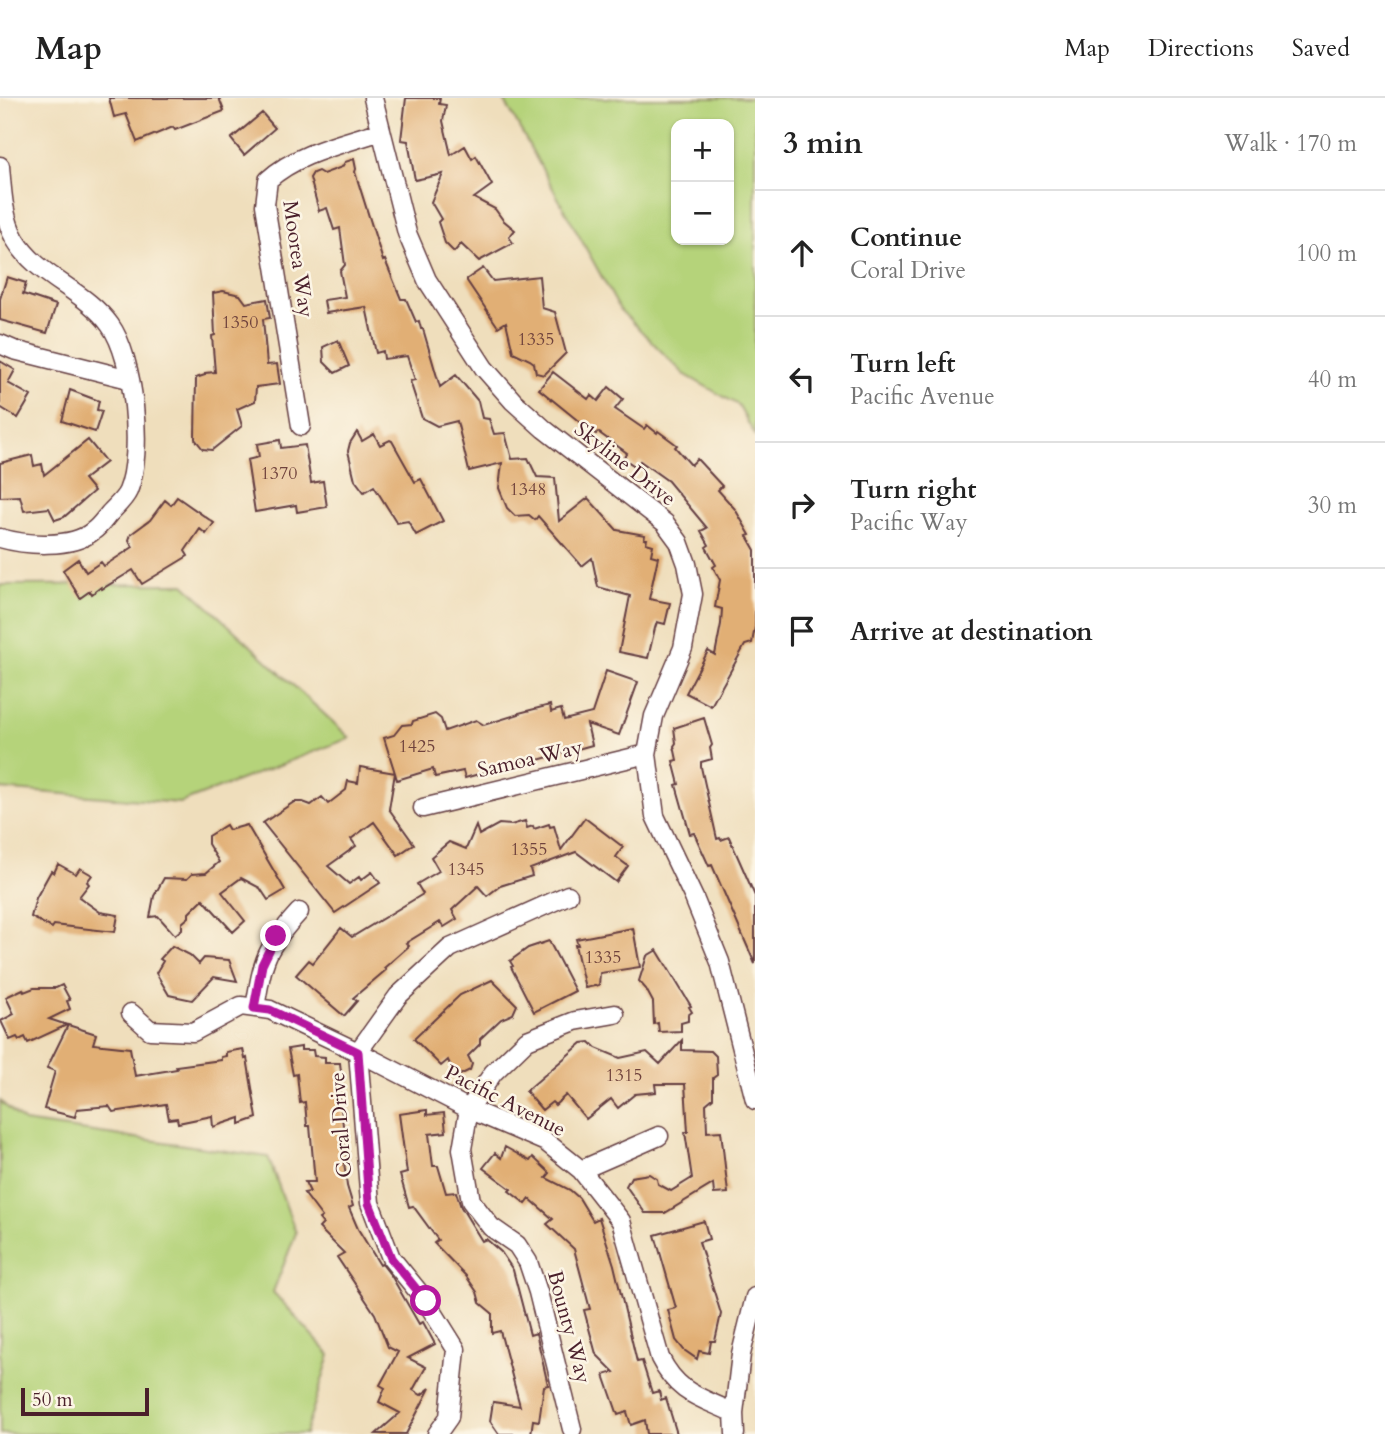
<!DOCTYPE html>
<html lang="en">
<head>
<meta charset="utf-8">
<style>
	:root { --surface:#fff; --page:#f2f2f2; --text:#222; --muted:#767676; --line:#e0e0e0 }
	body { margin:0; font-family:Cardo,serif; background:var(--page); color:var(--text) }
	.controls { position:absolute; right:21px; top:21px; display:grid; overflow:hidden; border-radius:14px; box-shadow:0 2px 5px #0004 }
	.controls button { width:63px; height:63px; display:grid; place-items:center; padding:0; border:0; border-bottom:2px solid var(--line); background:var(--surface); color:var(--text); font:35px sans-serif }
	.scale { position:absolute; left:21px; bottom:18px; width:128px; box-sizing:border-box; padding-left:7px; border:4px solid #4a1f2b; border-top:0; font-size:19px; line-height:24px; white-space:nowrap; color:#4a1f2b; -webkit-text-stroke:5px #fcf5e5; paint-order:stroke }
	.stop { position:absolute; width:21px; height:21px; margin:-16px; border:5px solid #b5179e; border-radius:50%; background:#fff }
	.stop.end { background:#b5179e; border-color:#fff; box-shadow:0 2px 7px #0008 }
	.list { margin:0; padding:0; list-style:none }
	h2 { display:flex; justify-content:space-between; align-items:center; height:91px; margin:0; padding:0 28px; font-size:30px }
	h2 small { font-size:23px; font-weight:400; color:var(--muted) }
	.list li { display:grid; grid-template-columns:46px 1fr auto; gap:21px; align-items:center; box-sizing:border-box; height:126px; padding:0 28px; border-top:2px solid var(--line) }
	.list b { display:block; font-size:26px; white-space:nowrap }
	.list p { margin:0; font-size:23px; white-space:nowrap; color:var(--muted) }
	.list em { font-size:23px; font-style:normal; color:var(--muted) }
	.icon { flex:none; width:38px; height:38px; fill:none; stroke:currentColor; stroke-width:2; stroke-linecap:round; stroke-linejoin:round }
	.map { position:relative; flex:none; width:755px; height:1336px; overflow:hidden }
	header { display:flex; align-items:center; gap:42px; box-sizing:border-box; height:98px; padding:0 35px; background:var(--surface); border-bottom:2px solid var(--line) }
	header strong { font-size:33px }
	nav { display:flex; gap:38px; margin-inline-start:auto; font-size:24px }
	main { display:flex }
	aside { flex:1; background:var(--surface) }
	.map>svg:first-child { display:block }
</style>
</head>
<body>
<header>
<strong>Map</strong>
<nav><a>Map</a><a>Directions</a><a>Saved</a></nav>
</header>
<main>
<div class="map">
<svg width="755" height="1336" viewBox="0 0 755 1336">
	<rect width="100%" height="100%" fill="#fcf5e5"/>
	<filter id="ink" filterUnits="userSpaceOnUse"><feTurbulence type="fractalNoise" baseFrequency=".0143" numOctaves="2"/><feDisplacementMap in="SourceGraphic" scale="14" xChannelSelector="R" yChannelSelector="G"/><feConvolveMatrix kernelMatrix="1 2 1 2 8 2 1 2 1" color-interpolation-filters="sRGB"/></filter>
	<filter id="wash" filterUnits="userSpaceOnUse"><feTurbulence type="fractalNoise" baseFrequency=".00686" numOctaves="4" result="noise"/><feDisplacementMap in="SourceGraphic" scale="28" xChannelSelector="R" yChannelSelector="G"/><feGaussianBlur stdDeviation="1.57" result="paint"/><feColorMatrix in="noise" values="0 0 0 0 0 0 0 0 0 0 0 0 0 0 0 0 0 1.4 0 .05"/><feComposite in="paint" operator="in"/></filter>
	<g filter="url(#wash)">
		<rect width="100%" height="100%" fill="#efdebc"/>
		<path fill="#b5d37a" stroke="#807952" stroke-width="2" fill-rule="evenodd" d="M503 0H755V337L738 307 684 276 620 212ZM729 26V142H676V26Z
			M184 486 350 640 180 705 0 691V487Z
			M0 1003 24 1024 268 1059 296 1135 273 1194 330 1257 305 1336H0Z"/>
		<g id="blocks">
			<path fill="#e1af74" d="M109 0H219L224 13 175 32 173 29 137 44 126 16 114 19Z
				M406 0H440L439 6 446 7 443 23 451 57 465 48 472 61 476 58 492 87 474 100 495 111 503 122 515 132 509 139 513 145 479 163 461 146 454 154 445 145 438 124 441 121 431 104 443 76 415 82 408 43 401 42Z
				M262 15 275 30 244 57 231 41Z
				M354 61 356 71 355 74 383 163 385 162 401 201H406L416 224 419 223 421 231H423L440 289 456 277 478 303 482 320 489 321 494 336 505 335 512 361 528 360 537 379 555 380 559 423 588 400 617 432 645 437 644 441H647L646 445 653 447 651 457 658 459 649 501 670 505 665 526 657 524 655 530 648 560 619 554 630 498 598 489 592 460 582 468 538 418 535 422 529 417 515 418 507 410 499 390 502 365 469 373 457 323 437 328 422 320 410 283 415 282 407 258 384 261 383 253 376 255 366 209 326 215 324 202 345 199 340 173 345 167 340 130 334 132 327 110 319 113 310 80 313 75 318 73 323 76 342 69 345 64Z
				M483 170 493 183 539 178 542 210 555 214 566 255 544 277 536 275 534 265 530 262 513 254 506 224 498 229 467 183V181Z
				M7 179 26 185 23 196 56 207 47 235 0 222V201Z
				M223 193 240 197 246 205 267 201 270 220 263 221 267 267 277 266 280 286 256 289 255 303 237 311 242 328 212 352 203 351 195 341 196 280 205 277V275L215 274 212 238 215 237 213 195Z
				M338 242 349 268 335 275 324 264 323 249Z
				M0 263 15 272 8 285 31 298 18 320 0 309Z
				M553 274 588 301 591 297 598 303 609 289 623 301 615 311 644 331 647 327 657 335 658 333 677 347 675 349 691 367 697 361 722 388 718 392 735 411 750 437 747 438 755 452V529L752 545 745 547 711 608 686 595 708 553 715 557 721 526 722 511 715 509 720 482 713 469 716 467 706 449 709 447 701 433 707 430 668 383 640 363 636 369 623 360 627 355 598 334 596 336 592 334 539 291Z
				M70 292 99 303 97 312 102 313 95 334 62 323Z
				M357 334 362 343 374 336 380 347 390 342 392 343 415 384 421 381 443 423 416 437 408 423 397 425 374 388 364 394 355 382 348 353 350 345Z
				M88 342 106 364 84 381 94 393 64 419 55 422 49 410 24 413 20 398 0 399V365L32 357 34 368 42 366 44 377Z
				M280 342 281 350 305 347 311 385 323 383 327 409 297 414 296 407 255 414 247 362 259 359 257 346Z
				M177 399 214 425 206 436 200 431 185 453 188 458 142 486 133 472 102 491 101 489 92 496 90 493 80 500 63 472 78 461 86 474 101 464 104 468 133 449 129 442 131 436 150 422 165 402 171 407Z
				M606 573 638 584 619 637 587 626 592 647 527 665V662L465 680 463 673 435 679 433 671 397 682 395 675 389 711 414 746 398 757 374 724 351 741 356 748 328 768 349 786 359 779 361 782 372 774 380 785 335 815 263 725 294 704H303L311 707 322 699 328 706 346 692 348 683 358 685 360 669 395 675 384 640 394 637 402 627 412 626 413 623 435 616 441 621 445 633 476 622 484 627 519 616V615L550 607 551 614 561 611 564 622 592 615Z
				M704 620 712 647 710 650 712 661 701 664V669L717 741 720 740 721 742 729 739 755 798V866L712 767 709 768 694 735 690 736 676 687 679 686 673 663 677 662 674 648 676 645 674 630Z
				M585 720 623 749 616 759 628 768 616 784 576 754 530 771 532 778 500 788 487 798 478 788 452 812 457 821 444 829 440 824 406 845 409 848 384 870 386 872 353 900 357 903 344 918 296 877 309 862 313 865 341 830 352 839 423 796 417 786 439 773 431 759 449 744 466 751 476 728 479 737 499 726 511 727 525 723 527 730 533 728 534 731 549 726 550 729 554 728 561 752Z
				M226 727 229 732 247 727 285 792 268 802 260 790 241 780 222 794 245 823 233 834 203 801 189 815V819L182 825V831L175 837 158 818 150 819 154 798 164 780 187 781 192 776 206 775 219 764 208 746V738Z
				M58 766 76 776 80 770 92 777 87 784 89 786 79 799 100 814 118 817 115 834 54 827 52 830 31 819 36 800 51 773 54 775Z
				M633 830 640 869 600 875 599 887 585 890 575 847H578L576 841Z
				M549 843 575 893 534 914 511 869 513 868 510 863 528 850Z
				M172 848 190 857 199 866 204 860 229 862 237 883 214 879 192 902 169 897 156 875 163 863 160 861Z
				M657 852 691 908 689 909 692 914 688 917V923L681 925V933L659 934 658 925 654 926 653 904 646 891 639 883 647 858Z
				M492 882 517 907 513 916 501 921 480 941V946L468 958 472 966 470 972 460 977 454 975 448 962 441 968 414 941 460 897Z
				M62 887 70 902 67 903 70 911 49 921 67 927 28 945 25 939 19 942 17 939 10 942 1 923 14 916 6 899 23 891 24 894 34 890H56Z
				M68 927 96 936 93 946 130 950 135 978 177 971 176 968 221 962V959L226 958V954L243 951 245 961 247 960 257 1020 240 1026V1020L213 1029 212 1018 178 1025 177 1020 169 1021 166 1006 113 1014 109 1008 77 1011 75 1019 44 1011 55 973 47 970Z
				M682 942V952L711 953 716 958 717 977 713 980V1000L706 1006 707 1034 721 1033 728 1095 714 1096 713 1086 665 1115H645L626 1088 631 1079 649 1076 657 1081 658 1086 671 1093 692 1080 685 1034H688L685 986H655L656 994 635 996 618 1010 611 1001 586 1021 566 997 555 1007 552 1004 542 1012 526 993 582 945 590 944 596 950 620 960 647 954 660 966Z
				M301 949V952H313L314 958 325 959V965H340L342 983H338L347 1063 344 1064 347 1088 353 1108 349 1110 358 1131 380 1167 382 1166 392 1179 419 1226 423 1224 435 1246 408 1260 426 1269 413 1292 421 1297 430 1290 406 1336H376L400 1315 379 1304 385 1290 380 1287 398 1254 388 1249 375 1216 337 1159 344 1155 319 1130 323 1126 319 1121 322 1119 304 1095 310 1094 305 1084H315L310 1028H307L305 1004 300 1005 297 976 293 977 288 951Z
				M427 1012V1017L444 1015 446 1034 429 1036 433 1068H438L446 1095 456 1094 461 1109 482 1143 486 1141 501 1154 513 1172 530 1237 536 1235 548 1287 544 1288 539 1323 533 1322 531 1336H499L490 1323 493 1304 520 1308 500 1233 492 1235V1215L480 1205 477 1194 466 1178 434 1145 438 1142 413 1108 409 1109 400 1077 407 1075 399 1016Z
				M505 1049 530 1063 533 1059 550 1075 546 1080 570 1092 579 1100 593 1123 599 1120 614 1167 637 1264 642 1263 652 1295 659 1293 661 1302 666 1300 677 1336H647L645 1322 631 1327 627 1314 618 1317 604 1277 614 1274 596 1256 584 1212 590 1211 574 1151 547 1126 553 1121 530 1101 526 1106 509 1093 511 1091 483 1070 495 1055 501 1060Z
				M704 1123 709 1141 699 1144 721 1216 715 1243H711L709 1255 699 1253 697 1261 684 1252 676 1242 668 1212 676 1210 655 1137Z"/>
		</g>
	</g>
	<g filter="url(#ink)">
		<use href="#blocks" fill-opacity="0" stroke="#633c41" stroke-width="2"/>
		<g fill="none" stroke-linecap="round" stroke-linejoin="round">
			<g stroke="#633c41" stroke-width="21">
				<path id="minor" d="M373 0 407 135 427 182 484 270 513 303 544 331 665 425 679 444 687 466 693 496 683 550 654 618 647 656 655 718 694 800 720 864 755 1002
					M0 68C2 92 3 120 15 141 37 179 85 192 110 227 134 260 144 355 128 393 124 402 114 410 108 417 103 423 99 429 93 433 72 451 25 447 0 440
					M0 246 14 252 129 281
					M301 328 265 107 268 82C297 55 343 46 381 33
					M423 710 647 656
					M255 910C263 861 265 851 299 814
					M131 915 150 932 193 934 241 908 270 912 358 954 469 1011 546 1044 581 1072 621 1123 660 1260C678 1296 700 1299 734 1315
					M581 1072 659 1038
					M572 1331 538 1194 528 1164 517 1147 491 1129 471 1103 462 1051 469 1011 493 975 527 942 575 923 615 916
					M437 1336 449 1319 456 1251 426 1203 391 1160 370 1105 358 954 398 898 450 850 568 797
					M735 1336 734 1315 741 1256 755 1199"/>
			</g>
			<use href="#minor" stroke="#fff" stroke-width="18"/>
		</g>
	</g>
	<g fill="none" stroke-linecap="round" stroke-linejoin="round" filter="url(#ink)">
		<path stroke="#b5179e" stroke-width="9" d="M276 838 262 867 254 910 270 912 358 954 369 1105 391 1160 426 1203"/>
	</g>
	<g text-anchor="middle" dominant-baseline="central" stroke-width="5" stroke-linejoin="round" paint-order="stroke">
		<g font-size="18" fill="#70433d">
			<text x="240" y="224">1350</text>
			<text x="536" y="241">1335</text>
			<text x="279" y="375">1370</text>
			<text x="528" y="391">1348</text>
			<text x="417" y="648">1425</text>
			<text x="529" y="751">1355</text>
			<text x="466" y="771">1345</text>
			<text x="603" y="859">1335</text>
			<text x="624" y="977">1315</text>
		</g>
		<g font-size="21" fill="#4a1f2b" stroke="#fcf5e5">
			<text transform="translate(298 161) rotate(82)">Moorea Way</text>
			<text transform="translate(625 366) rotate(38)">Skyline Drive</text>
			<text transform="translate(530 661) rotate(-13)">Samoa Way</text>
			<text transform="translate(505 1003) rotate(27)">Pacific Avenue</text>
			<text transform="translate(341 1027) rotate(-94)">Coral Drive</text>
			<text transform="translate(569 1229) rotate(75)">Bounty Way</text>
		</g>
	</g>
</svg>
<div class="controls">
<button>+</button>
<button>−</button>
</div>
<div class="scale">50 m</div>
<div class="stop" style="left:426px;top:1203px"></div>
<div class="stop end" style="left:276px;top:838px"></div>
</div>
<aside>
<h2>3 min<small>Walk · 170 m</small></h2>
<ul class="list">
<li><svg class="icon" aria-label="ahead" viewBox="0 0 24 24"><path d="M12 20V5M6 11l6-6 6 6"/></svg><div><b>Continue</b><p>Coral Drive</p></div><em>100 m</em></li>
<li><svg class="icon" aria-label="left" viewBox="0 0 24 24"><path d="M17 20v-9H6M10 6l-5 5 5 5"/></svg><div><b>Turn left</b><p>Pacific Avenue</p></div><em>40 m</em></li>
<li><svg class="icon" aria-label="right" viewBox="0 0 24 24"><path d="M7 20v-9h11M14 6l5 5-5 5"/></svg><div><b>Turn right</b><p>Pacific Way</p></div><em>30 m</em></li>
<li><svg class="icon" aria-label="arrive" viewBox="0 0 24 24"><path d="M6 21V4h12l-3 4 3 4H6"/></svg><div><b>Arrive at destination</b></div></li>
</ul>
</aside>
</main>
</body>
</html>
